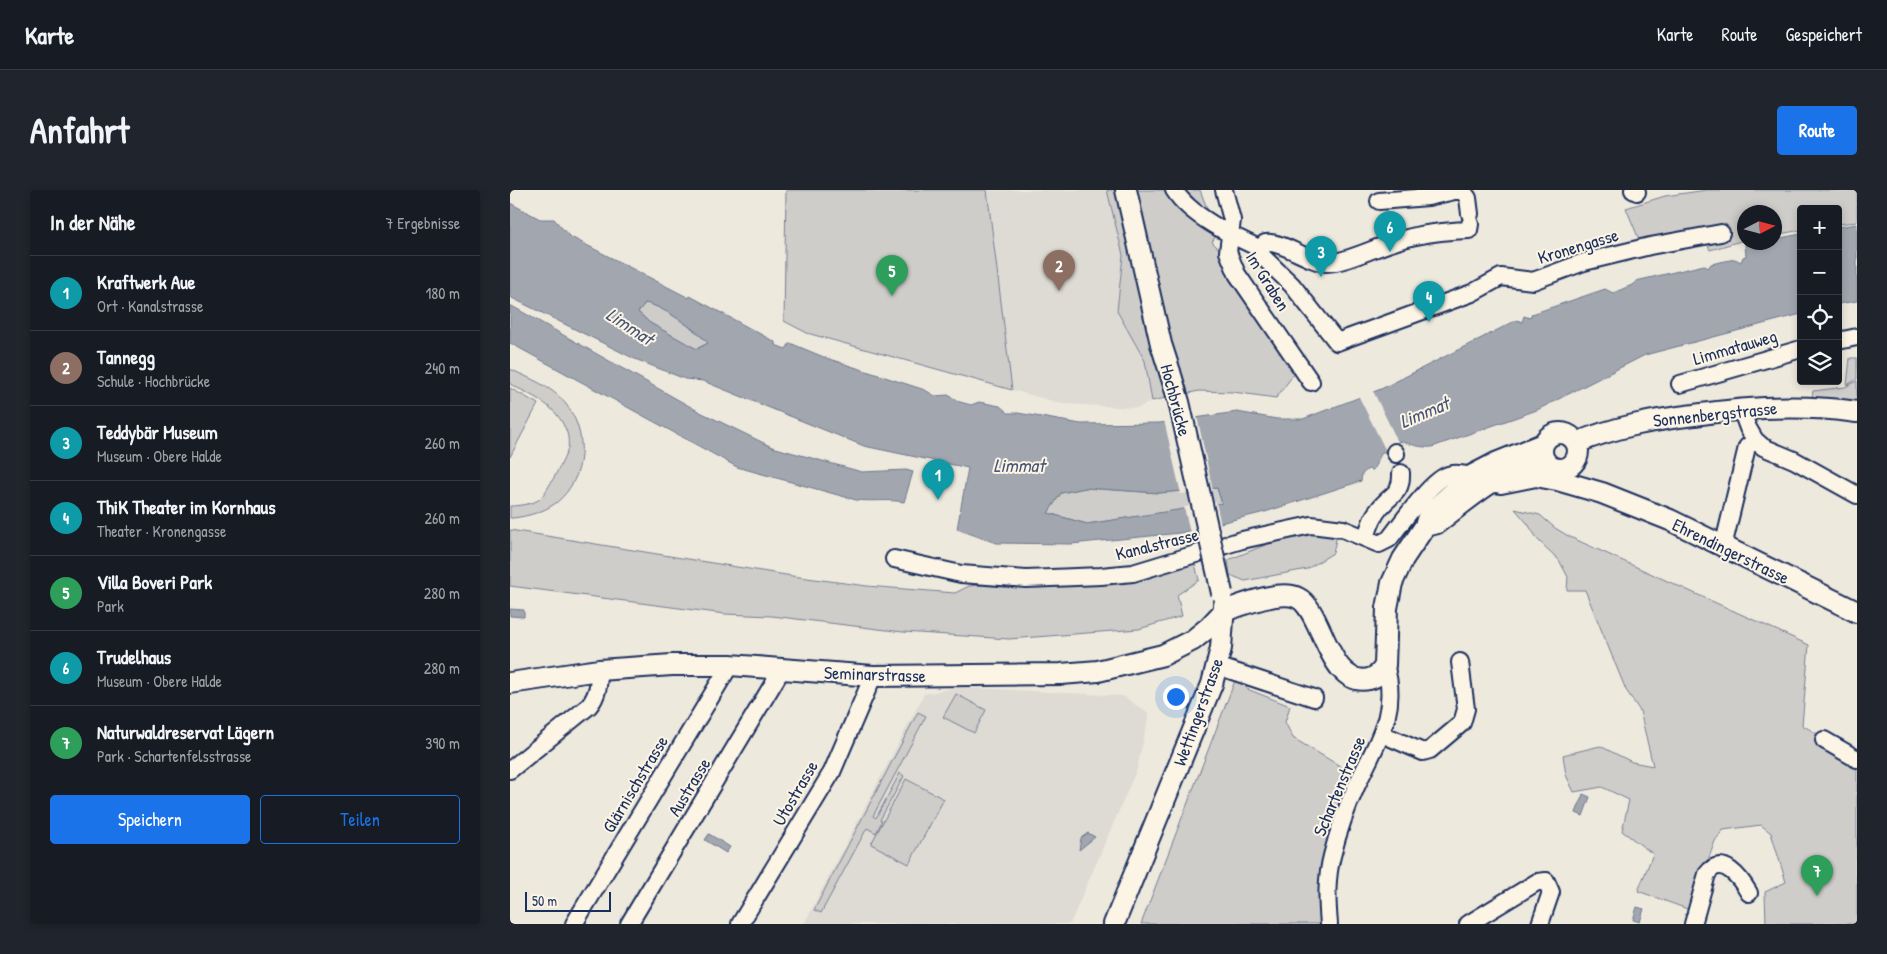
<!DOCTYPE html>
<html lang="de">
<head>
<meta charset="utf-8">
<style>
	:root { --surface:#171b24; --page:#20242c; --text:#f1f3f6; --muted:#9ea1a6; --line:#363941; --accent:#1a73e8 }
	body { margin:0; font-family:"Patrick Hand",sans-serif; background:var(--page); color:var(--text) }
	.controls { position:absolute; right:15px; top:15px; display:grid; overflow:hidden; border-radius:5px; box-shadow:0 2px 8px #0003 }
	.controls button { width:45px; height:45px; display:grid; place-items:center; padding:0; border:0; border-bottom:1px solid var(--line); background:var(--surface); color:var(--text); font:25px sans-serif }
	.compass { position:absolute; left:1227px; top:15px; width:45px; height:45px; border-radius:50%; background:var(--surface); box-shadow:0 2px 8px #0003; rotate:84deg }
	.scale { position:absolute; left:15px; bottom:12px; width:86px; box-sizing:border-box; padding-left:5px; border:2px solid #1b2f5e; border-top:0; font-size:14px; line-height:18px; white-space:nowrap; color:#1b2f5e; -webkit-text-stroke:4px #fcf5e5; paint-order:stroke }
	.you { position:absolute; left:665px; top:506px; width:18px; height:18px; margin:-12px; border:4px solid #fff; border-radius:50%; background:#1a73e8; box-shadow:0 0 0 8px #1a73e833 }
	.badge { display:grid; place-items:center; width:32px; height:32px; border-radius:50%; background:var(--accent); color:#fff; font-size:16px; font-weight:700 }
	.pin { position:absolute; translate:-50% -41px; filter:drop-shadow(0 1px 2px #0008) }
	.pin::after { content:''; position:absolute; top:26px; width:18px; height:15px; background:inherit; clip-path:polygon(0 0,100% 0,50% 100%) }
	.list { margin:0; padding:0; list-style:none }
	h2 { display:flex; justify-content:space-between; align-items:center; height:65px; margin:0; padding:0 20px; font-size:21px }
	h2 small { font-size:16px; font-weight:400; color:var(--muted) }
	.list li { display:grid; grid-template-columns:32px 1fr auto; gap:15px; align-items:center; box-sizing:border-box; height:75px; padding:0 20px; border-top:1px solid var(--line) }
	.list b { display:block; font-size:19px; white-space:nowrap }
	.list p { margin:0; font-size:16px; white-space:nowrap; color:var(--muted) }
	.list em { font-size:16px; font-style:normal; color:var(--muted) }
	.actions { display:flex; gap:10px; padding:15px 20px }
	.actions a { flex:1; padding:11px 0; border:1px solid var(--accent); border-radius:5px; text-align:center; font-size:18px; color:var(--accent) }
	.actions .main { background:var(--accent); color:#fff }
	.icon { flex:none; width:28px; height:28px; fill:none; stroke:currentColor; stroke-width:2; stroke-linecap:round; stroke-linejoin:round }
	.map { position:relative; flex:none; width:1347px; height:734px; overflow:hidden; border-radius:5px }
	header { display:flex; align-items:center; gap:30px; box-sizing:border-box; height:70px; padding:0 25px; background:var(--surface); border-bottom:1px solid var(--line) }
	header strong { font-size:24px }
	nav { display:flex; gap:28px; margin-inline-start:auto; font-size:18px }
	.intro { display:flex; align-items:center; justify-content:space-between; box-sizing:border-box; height:120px; padding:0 30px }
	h1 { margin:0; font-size:35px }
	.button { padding:12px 22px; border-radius:5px; background:var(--accent); color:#fff; font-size:18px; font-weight:700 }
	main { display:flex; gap:30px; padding:0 30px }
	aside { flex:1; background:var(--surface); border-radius:5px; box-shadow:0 2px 8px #0003 }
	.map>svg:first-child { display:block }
</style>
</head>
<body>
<header>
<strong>Karte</strong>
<nav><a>Karte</a><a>Route</a><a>Gespeichert</a></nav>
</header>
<div class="intro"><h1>Anfahrt</h1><a class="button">Route</a></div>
<main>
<aside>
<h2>In der Nähe<small>7 Ergebnisse</small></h2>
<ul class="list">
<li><span class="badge" style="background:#0f9aa8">1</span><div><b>Kraftwerk Aue</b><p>Ort · Kanalstrasse</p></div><em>180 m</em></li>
<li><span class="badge" style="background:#8d6e63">2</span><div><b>Tannegg</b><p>Schule · Hochbrücke</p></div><em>240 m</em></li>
<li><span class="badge" style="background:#0f9aa8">3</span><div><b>Teddybär Museum</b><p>Museum · Obere Halde</p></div><em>260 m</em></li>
<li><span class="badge" style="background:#0f9aa8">4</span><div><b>ThiK Theater im Kornhaus</b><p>Theater · Kronengasse</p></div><em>260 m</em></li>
<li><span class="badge" style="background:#2e9e5b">5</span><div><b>Villa Boveri Park</b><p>Park</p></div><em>280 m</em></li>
<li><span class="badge" style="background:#0f9aa8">6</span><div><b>Trudelhaus</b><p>Museum · Obere Halde</p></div><em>280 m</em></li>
<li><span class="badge" style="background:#2e9e5b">7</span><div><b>Naturwaldreservat Lägern</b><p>Park · Schartenfelsstrasse</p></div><em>390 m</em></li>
</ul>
<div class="actions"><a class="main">Speichern</a><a>Teilen</a></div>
</aside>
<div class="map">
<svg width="1347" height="734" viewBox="0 0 1347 734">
	<rect width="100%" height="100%" fill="#eee9dd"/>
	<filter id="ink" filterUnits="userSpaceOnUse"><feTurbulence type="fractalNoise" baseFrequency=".02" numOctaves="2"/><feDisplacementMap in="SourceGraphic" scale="10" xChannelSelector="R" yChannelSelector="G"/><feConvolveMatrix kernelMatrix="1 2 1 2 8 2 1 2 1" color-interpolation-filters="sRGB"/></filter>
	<g filter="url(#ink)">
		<path fill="#dedbd4" d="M477 0H597L613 65 607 121 635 171 642 211 628 218 553 214 502 200Z
			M448 497 613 506 639 524 627 579 560 734H294L414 504Z"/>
		<path fill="#cfcdca" stroke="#757e94" d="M276 0H477L502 200 297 143 274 131Z
			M597 0H690L707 44 702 52 726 76 787 180 766 208 723 202 689 201 642 211 635 171 607 121 613 65Z
			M1197 0H1347V32L1328 34V19H1291V40L1265 45 1264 22H1234V50L1200 60 1193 42 1130 52 1116 18 1155 6Z
			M135 113C154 116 184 139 198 153L186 159 140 133 128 122Z
			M1340 168H1347V189L1337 195Z
			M0 179C18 188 42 196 55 213 79 242 77 288 46 313 33 322 19 326 3 328H0V316C9 316 23 314 30 309 35 305 57 265 58 258 59 251 58 242 54 236 44 214 20 205 0 194Z
			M1347 191V213L1302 207 1303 201 1335 197Z
			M0 198 28 214 0 267Z
			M575 298 649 303 707 298 712 314 577 334 538 323 551 303Z
			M1005 319 1030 325 1045 338 1060 347 1299 455 1292 535 1347 567V734H1256L1255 702 1276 692 1261 643 1251 635 1213 640 1205 651 1180 720 1128 701 1143 664 1112 641 1119 610 1092 597 1064 602 1056 585 1053 565 1090 556 1122 572 1143 576 1130 521 1116 500 1075 400H1057L1058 387 1049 370 1028 350 1018 334Z
			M0 340 282 386 357 396 445 403 459 396 537 389 616 379 682 362 689 390 667 405 672 426 629 439 499 449 393 442 262 426 215 424 0 396Z
			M810 341 827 345 823 363 797 379 735 391 720 385 718 370 785 343Z
			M726 488 735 492 737 499 780 516 775 532 783 548 845 585 813 734H631Z
			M446 504 476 520 464 543 433 527Z
			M408 522 416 526 363 626 366 628 390 583 394 586 370 630 372 631 366 643 357 638 311 723 304 720Z
			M396 589 434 609 399 674 361 654Z"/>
		<path fill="#a2a7af" stroke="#6c778f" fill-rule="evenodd" d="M0 13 30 29H44L59 46 179 108 180 106 265 152V155L276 159 280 153 316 168 415 200 425 206 438 205 450 212 461 215 469 212 490 216 498 223H508L571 234 650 233 727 222 767 229H793L871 199 1007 130 1012 132 1014 126 1020 128 1022 124 1095 99 1103 103 1122 95 1126 91 1194 75 1198 78 1201 74 1225 69 1231 72 1233 67 1236 66 1235 54 1264 52 1265 49 1291 44V124L1135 165 1027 220 922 257C910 258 901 254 889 251L876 258 875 262H872L863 280 858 279 852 284 851 291 755 322 670 343 561 354 486 353 447 339 458 278 354 256 193 191 175 189 125 169 0 107ZM135 113C151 115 188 141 198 153L187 159 140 133 128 122ZM575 298 649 303 707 298 712 313 577 334 538 323 551 303Z
			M1347 34V111L1328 114V37Z
			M0 115 188 221 262 257 352 282 396 280 403 282 394 312C378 309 363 312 346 310L227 277 0 153Z
			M0 419 14 420V427L0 426Z
			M1073 604 1080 607 1073 626 1066 623Z
			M578 643 585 647 569 660 571 648Z
			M199 644 220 657 216 663 195 650Z
			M1127 717 1134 719 1130 732 1123 730Z"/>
		<path fill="#eee9dd" d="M862 199 889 254 878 260 877 263 848 205Z
			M687 226 703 301 671 304 654 230Z
			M706 312 711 335 680 343 674 317Z"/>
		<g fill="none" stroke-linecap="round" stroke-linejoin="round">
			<g stroke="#1b2f5e" stroke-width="20">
				<path id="minor" d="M664 0C681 27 723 46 751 59
					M714 0 722 30 718 62 727 84 801 192
					M952 0 958 8 960 24
					M1123 0 1127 2
					M869 11 918 7 949 0
					M751 59 752 66 782 95 827 152 962 103 991 87 1023 91 1074 72 1140 56 1211 43
					M751 59 755 53C771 50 798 72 817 73 835 73 868 56 887 51 911 43 934 41 959 40L960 34
					M1328 151 1347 147
					M1170 194 1291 159
					M1231 219 1238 238 1245 250 1253 257 1284 270 1347 305
					M885 262 886 264
					M856 348C859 338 862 327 869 319 881 304 892 304 891 283
					M1213 357 1237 257 1245 250
					M384 369 451 384 516 389 591 386 623 383 732 350 801 335 833 339 869 354 879 349C891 334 919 293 936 286 946 281 959 286 970 288
					M707 476 804 508
					M872 544 913 562 920 560 952 533 956 519 950 472
					M1314 550 1347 569
					M0 580 79 516C88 505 89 494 89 480
					M64 734 220 475
					M119 734 272 479
					M230 734 322 582 363 486
					M819 734C817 711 816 689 822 666 828 642 836 619 846 597 865 555 890 523 875 475
					M958 734 1027 692 1036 691 1041 702 1030 734
					M1183 734 1197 684C1212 663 1231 689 1239 703"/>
			</g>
			<g stroke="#1b2f5e" stroke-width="24">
				<path id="major" d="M616 0 651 154 660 182
					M1032 261a18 18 0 1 1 36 0a18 18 0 1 1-36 0Z
					M1066 253C1105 237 1143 230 1184 225 1239 217 1292 214 1347 222
					M982 291 991 293 1026 286 1047 290 1092 303 1160 330 1347 422
					M919 335 927 333C960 308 992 277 1035 272
					M714 421C732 415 771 399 788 408 813 420 818 498 859 489 867 487 872 482 875 475L877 418 882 393 893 369 915 336 919 324 961 286 986 273 1033 254
					M0 493 89 480 162 475H220L363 486 551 484 588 481 653 465 683 450 699 437 714 421
					M604 734 702 494 711 458 714 415"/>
			</g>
			<use href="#minor" stroke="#fcf5e5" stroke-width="16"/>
			<use href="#major" stroke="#fcf5e5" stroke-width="20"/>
			<g stroke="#1b2f5e" stroke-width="24" stroke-linecap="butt">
				<path id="major-bridge" d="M660 182 669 212 712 403"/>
			</g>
			<use href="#major-bridge" stroke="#fcf5e5" stroke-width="20"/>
		</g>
	</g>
	<g text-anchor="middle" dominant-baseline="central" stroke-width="4" stroke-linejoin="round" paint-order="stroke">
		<g font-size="18" fill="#1b2f5e" stroke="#fcf5e5">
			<text transform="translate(1068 56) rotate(-17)">Kronengasse</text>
			<text transform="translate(758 91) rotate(58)">Im Graben</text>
			<text transform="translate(1225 157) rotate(-16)">Limmatauweg</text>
			<text transform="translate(666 210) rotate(75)">Hochbrücke</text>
			<text transform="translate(1205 224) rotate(-6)">Sonnenbergstrasse</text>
			<text transform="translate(647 354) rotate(-14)">Kanalstrasse</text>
			<text transform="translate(1221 361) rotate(26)">Ehrendingerstrasse</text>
			<text transform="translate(365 484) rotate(2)">Seminarstrasse</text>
			<text transform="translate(688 522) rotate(-70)">Wettingerstrasse</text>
			<text transform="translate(125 594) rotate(-59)">Glärnischstrasse</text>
			<text transform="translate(829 596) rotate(-67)">Schartenstrasse</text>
			<text transform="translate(179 597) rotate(-59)">Austrasse</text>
			<text transform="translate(285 603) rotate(-60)">Utostrasse</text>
		</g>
		<g font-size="19" font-style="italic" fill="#445376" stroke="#fcf5e5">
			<text transform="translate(120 136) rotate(33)">Limmat</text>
			<text transform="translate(914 222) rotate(-23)">Limmat</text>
			<text x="509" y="275">Limmat</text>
		</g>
	</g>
</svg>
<div class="controls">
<button>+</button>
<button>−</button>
<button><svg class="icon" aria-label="locate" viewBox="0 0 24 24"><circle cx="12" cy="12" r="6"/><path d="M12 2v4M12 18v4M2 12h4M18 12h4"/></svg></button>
<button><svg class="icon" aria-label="layers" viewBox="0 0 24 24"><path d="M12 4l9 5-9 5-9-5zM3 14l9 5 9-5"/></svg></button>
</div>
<svg class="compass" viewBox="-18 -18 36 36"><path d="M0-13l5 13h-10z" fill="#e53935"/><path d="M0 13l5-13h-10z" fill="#9ea1a6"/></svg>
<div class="scale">50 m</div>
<div class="you"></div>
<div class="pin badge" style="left:428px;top:310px;background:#0f9aa8">1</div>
<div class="pin badge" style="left:549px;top:101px;background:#8d6e63">2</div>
<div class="pin badge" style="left:811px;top:87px;background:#0f9aa8">3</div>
<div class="pin badge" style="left:919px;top:132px;background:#0f9aa8">4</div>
<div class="pin badge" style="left:382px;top:106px;background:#2e9e5b">5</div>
<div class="pin badge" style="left:880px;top:62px;background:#0f9aa8">6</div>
<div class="pin badge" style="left:1307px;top:706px;background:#2e9e5b">7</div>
</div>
</main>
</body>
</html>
